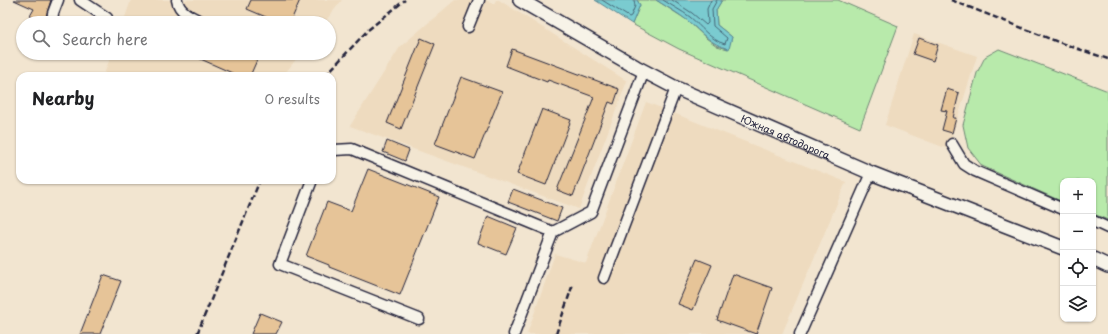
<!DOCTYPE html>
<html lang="en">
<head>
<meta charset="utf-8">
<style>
	:root { --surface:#fff; --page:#f2f2f2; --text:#202124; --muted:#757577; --line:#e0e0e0 }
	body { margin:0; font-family:"Playpen Sans",sans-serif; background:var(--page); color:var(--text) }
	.controls { position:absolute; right:12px; bottom:12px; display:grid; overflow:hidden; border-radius:8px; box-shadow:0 1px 3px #0004 }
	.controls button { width:36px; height:36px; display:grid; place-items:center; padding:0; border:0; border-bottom:1px solid var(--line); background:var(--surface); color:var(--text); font:20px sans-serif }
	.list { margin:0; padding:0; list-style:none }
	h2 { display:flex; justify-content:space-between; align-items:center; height:52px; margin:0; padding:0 16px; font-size:17px }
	h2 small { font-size:13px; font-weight:400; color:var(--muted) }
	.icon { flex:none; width:22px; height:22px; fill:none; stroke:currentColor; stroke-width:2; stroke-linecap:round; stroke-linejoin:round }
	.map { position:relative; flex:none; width:1108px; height:334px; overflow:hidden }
	.search { position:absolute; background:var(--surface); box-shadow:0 1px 3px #0004; left:16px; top:16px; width:320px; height:44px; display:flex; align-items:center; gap:10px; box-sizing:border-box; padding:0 14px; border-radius:22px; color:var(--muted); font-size:15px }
	.panel { position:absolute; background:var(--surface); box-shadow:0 1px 3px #0004; left:16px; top:72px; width:320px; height:112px; border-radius:12px }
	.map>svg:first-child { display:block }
</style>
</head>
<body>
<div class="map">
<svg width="1108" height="334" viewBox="0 0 1108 334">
	<rect width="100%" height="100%" fill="#f2e5d0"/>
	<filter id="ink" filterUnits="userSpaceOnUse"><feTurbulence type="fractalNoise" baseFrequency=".025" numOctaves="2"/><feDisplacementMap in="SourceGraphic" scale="8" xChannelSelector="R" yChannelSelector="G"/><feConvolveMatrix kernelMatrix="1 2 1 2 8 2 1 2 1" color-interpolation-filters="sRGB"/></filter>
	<g filter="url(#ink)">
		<path fill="#eedbbf" d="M131 0H342L324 23H123Z
			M455 0H486L494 4 496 0H499L627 81 579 209 350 126 400 47Z
			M914 34 977 56 948 149 885 125Z
			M112 53H301L283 76H108L104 74Z
			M646 102 846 182 782 334H527L555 254 586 263Z"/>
		<path fill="#b8eaab" stroke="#6d8673" d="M637 0H656L687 20 706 38 717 46 728 49 732 37 717 25 716 10 722 0H838L898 26 860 128 679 49 632 24 640 5Z
			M999 49 1108 91V220L1093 214V181H1063V202L982 166 968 148 963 125 977 73 985 57Z"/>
		<path fill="#7acbd0" stroke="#578794" d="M595 0H637L640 5 632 24Z
			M656 0H722L716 10 717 25 732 37 729 49C710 44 702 33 688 21 678 13 667 7 656 0Z"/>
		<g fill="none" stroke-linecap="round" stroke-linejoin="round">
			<path stroke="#456677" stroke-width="1" d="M602 0 629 17 631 16 635 6 634 0
				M663 0C672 6 682 11 690 17 701 26 710 40 725 44L727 38 713 26 712 9 717 0
				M672 0 692 13 706 25 708 23 707 9 711 0"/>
		</g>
		<path fill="#e6c498" stroke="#22223b" d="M14 0H51L44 23 30 16 34 9Z
			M251 0H300L290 23H280L247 9Z
			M421 38 435 44 401 129 387 123Z
			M919 38 938 45 933 61 913 54Z
			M512 49 619 89 614 104 609 102 573 196 557 190 594 97 548 80 547 82 506 66Z
			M187 53H241L257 60 250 76H239Z
			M461 77 502 92 475 159 435 144Z
			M947 89 959 93 953 118H956L952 133 942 130 947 111 941 110Z
			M542 109 571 120 546 185 517 174Z
			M387 141 409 150 405 161 383 152Z
			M368 169 439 197 400 295 329 267V265L306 256 327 202 351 211Z
			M513 189 562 208 557 221 508 202Z
			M488 216 517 228 506 254 478 243Z
			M697 259 712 265 693 310 678 304Z
			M733 274 772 288 756 334 717 320Z
			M103 275 121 281 100 334H80Z
			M260 313 282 322 276 334H251Z"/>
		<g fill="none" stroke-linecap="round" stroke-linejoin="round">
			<g stroke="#22223b" stroke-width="13">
				<path id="minor" d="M80 0 107 18
					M177 0C179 13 194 18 205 23
					M52 23 53 13 58 0
					M468 27 479 0
					M952 144 964 164 975 171 1063 209
					M332 152 334 150 352 149 553 232
					M312 180 280 264 419 319
					M1093 221 1108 228
					M604 278 676 88
					M514 334 553 232 591 212 644 71
					M800 334 871 173"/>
			</g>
			<g stroke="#22223b" stroke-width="16">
				<g id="major">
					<path id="s1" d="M520 0 636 67 676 88 871 173 1063 248"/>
					<path d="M1093 259 1108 266"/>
				</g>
			</g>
			<use href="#minor" stroke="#f7f3e8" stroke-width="10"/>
			<use href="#major" stroke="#f7f3e8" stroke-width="13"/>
			<path stroke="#22223b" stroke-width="2.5" stroke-dasharray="6 3" stroke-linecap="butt" d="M951 0 1058 42 1108 59
				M325 76 368 30 405 0
				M197 334 260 180
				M556 334 573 284"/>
		</g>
	</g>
	<g text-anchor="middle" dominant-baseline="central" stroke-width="3" stroke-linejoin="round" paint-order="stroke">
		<g font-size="10" fill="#22223b" stroke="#f7f3e8">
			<text stroke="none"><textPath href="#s1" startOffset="299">Южная автодорога</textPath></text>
		</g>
	</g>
</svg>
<div class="controls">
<button>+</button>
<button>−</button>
<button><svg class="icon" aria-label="locate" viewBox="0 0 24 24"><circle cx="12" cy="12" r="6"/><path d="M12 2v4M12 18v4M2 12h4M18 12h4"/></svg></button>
<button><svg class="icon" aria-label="layers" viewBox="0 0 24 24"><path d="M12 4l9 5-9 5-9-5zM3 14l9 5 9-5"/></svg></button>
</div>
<div class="search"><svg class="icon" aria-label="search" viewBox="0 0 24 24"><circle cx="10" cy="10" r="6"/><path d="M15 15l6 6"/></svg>Search here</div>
<section class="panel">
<h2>Nearby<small>0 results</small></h2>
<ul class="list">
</ul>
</section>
</div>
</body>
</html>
